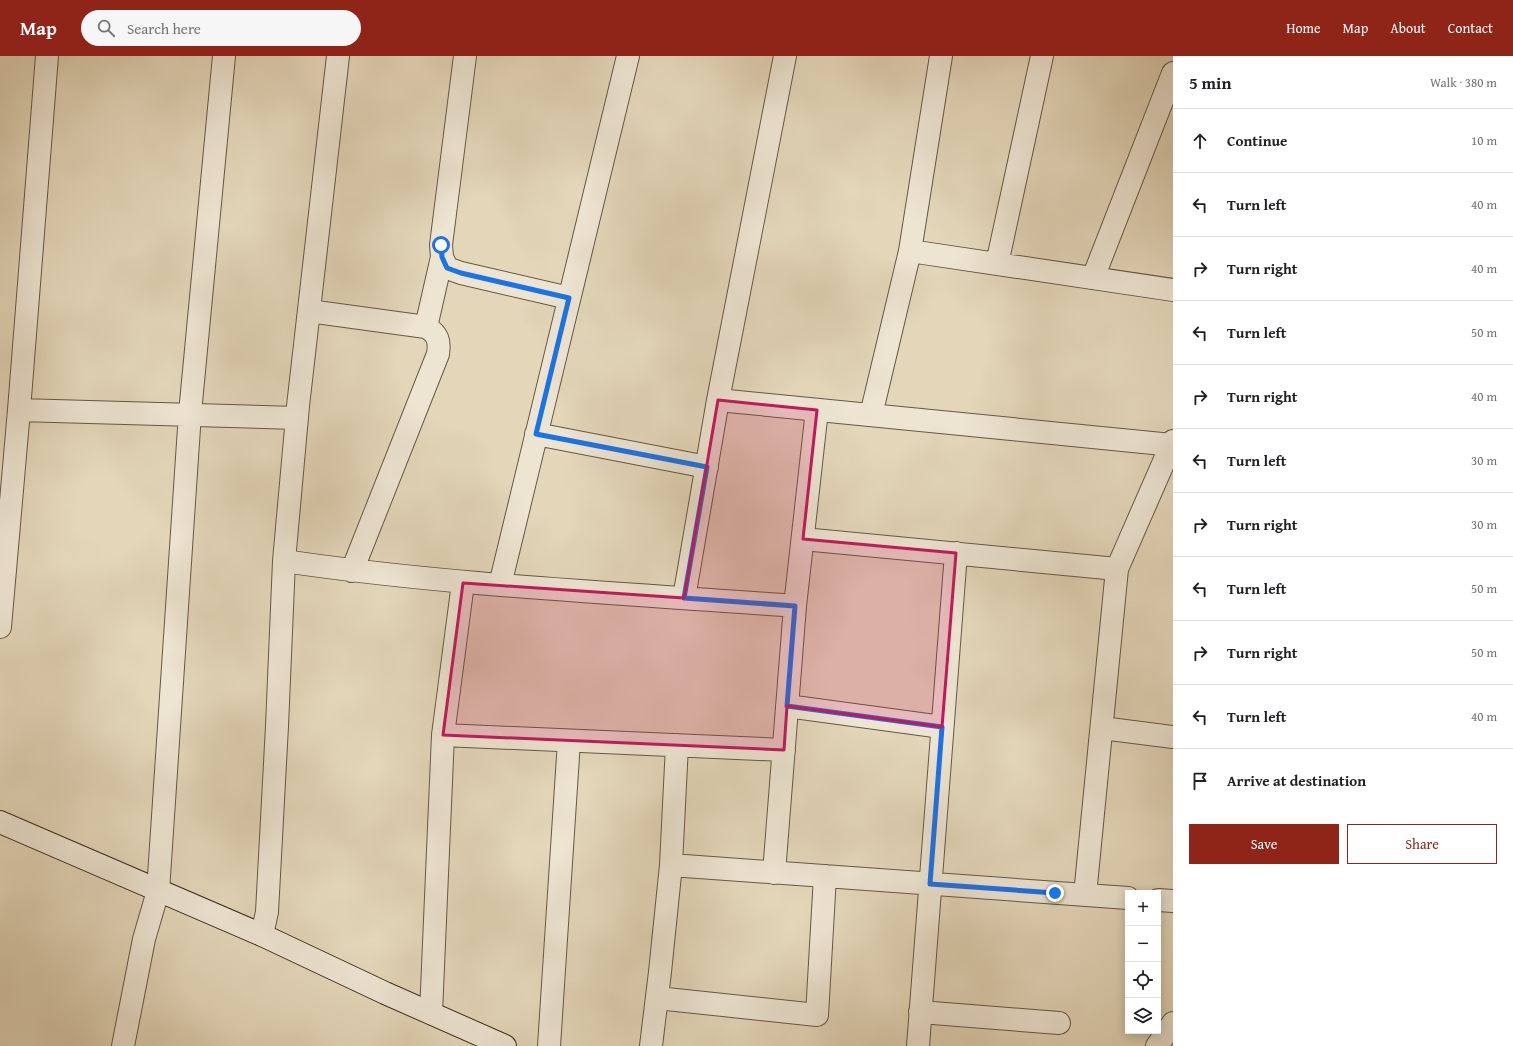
<!DOCTYPE html>
<html lang="en">
<head>
<meta charset="utf-8">
<style>
	:root { --surface:#fff; --page:#f6f6f6; --text:#202124; --muted:#757577; --line:#e0e0e0; --accent:#8f2418 }
	body { margin:0; font-family:"Gentium Book Plus",serif; background:var(--page); color:var(--text) }
	.controls { position:absolute; right:12px; bottom:12px; display:grid; overflow:hidden; border-radius:0px; box-shadow:0 2px 10px #0003 }
	.controls button { width:36px; height:36px; display:grid; place-items:center; padding:0; border:0; border-bottom:1px solid var(--line); background:var(--surface); color:var(--text); font:20px sans-serif }
	.stop { position:absolute; width:12px; height:12px; margin:-9px; border:3px solid #1a73e8; border-radius:50%; background:#fff }
	.stop.end { background:#1a73e8; border-color:#fff; box-shadow:0 1px 4px #0008 }
	.list { margin:0; padding:0; list-style:none }
	h2 { display:flex; justify-content:space-between; align-items:center; height:52px; margin:0; padding:0 16px; font-size:17px }
	h2 small { font-size:13px; font-weight:400; color:var(--muted) }
	.list li { display:grid; grid-template-columns:26px 1fr auto; gap:12px; align-items:center; box-sizing:border-box; height:64px; padding:0 16px; border-top:1px solid var(--line) }
	.list b { display:block; font-size:15px; white-space:nowrap }
	.list em { font-size:13px; font-style:normal; color:var(--muted) }
	.actions { display:flex; gap:8px; padding:12px 16px }
	.actions a { flex:1; padding:9px 0; border:1px solid var(--accent); border-radius:0px; text-align:center; font-size:14px; color:var(--accent) }
	.actions .main { background:var(--accent); color:#fff }
	.icon { flex:none; width:22px; height:22px; fill:none; stroke:currentColor; stroke-width:2; stroke-linecap:round; stroke-linejoin:round }
	.map { position:relative; flex:none; width:1173px; height:990px; overflow:hidden }
	header { display:flex; align-items:center; gap:24px; box-sizing:border-box; height:56px; padding:0 20px; background:var(--accent); color:#fff }
	header strong { font-size:19px }
	nav { display:flex; gap:22px; margin-inline-start:auto; font-size:14px }
	.search { width:280px; height:36px; background:var(--page); display:flex; align-items:center; gap:10px; box-sizing:border-box; padding:0 14px; border-radius:22px; color:var(--muted); font-size:15px }
	main { display:flex }
	aside { flex:1; background:var(--surface) }
	.map>svg:first-child { display:block }
</style>
</head>
<body>
<header>
<strong>Map</strong>
<div class="search"><svg class="icon" aria-label="search" viewBox="0 0 24 24"><circle cx="10" cy="10" r="6"/><path d="M15 15l6 6"/></svg>Search here</div>
<nav><a>Home</a><a>Map</a><a>About</a><a>Contact</a></nav>
</header>
<main>
<div class="map">
<svg width="1173" height="990" viewBox="0 0 1173 990">
	<rect width="100%" height="100%" fill="#e3d6b9"/>
	<filter id="stains"><feTurbulence type="fractalNoise" baseFrequency=".005" numOctaves="4"/><feColorMatrix values="0 0 0 0 .2 0 0 0 0 .09 0 0 0 0 .02 0 0 0 .5 -.17"/></filter>
	<radialGradient id="worn" r=".72"><stop offset=".6" stop-color="#630" stop-opacity="0"/><stop offset="1" stop-color="#630" stop-opacity=".3"/></radialGradient>
	<g fill="none" stroke-linecap="round" stroke-linejoin="round">
		<g stroke="#655844" stroke-width="24">
			<path id="street" d="M465 0 441 189 442 201 447 212 461 217 569 242
				M910 195 1173 234
				M997 208 1042 0
				M1093 222 1173 17
				M309 255 426 271C438 278 440 285 438 298L352 515
				M426 271 442 201
				M718 344 785 0
				M19 354 297 362
				M871 359 910 195 941 0
				M536 378 707 411
				M803 483 1117 513 1085 839
				M284 505C453 530 625 537 795 550
				M1117 513 1173 385
				M500 529 628 0
				M684 542 718 344 1173 389
				M0 571 19 354 47 0
				M787 650 942 671
				M1102 672 1173 681
				M443 679 784 694
				M671 809 677 689
				M774 817 795 550 817 354
				M1158 844 1173 845
				M262 879 267 856 277 670 284 505 298 350 338 0
				M657 942 817 959 825 820
				M920 956 1059 967
				M431 957 443 679 463 527
				M123 990 144 883 158 835 190 357 224 0
				M549 990 569 685
				M651 990 660 916 671 809 1128 842
				M918 990 956 497
				M1157 990 1173 967"/>
		</g>
		<g stroke="#3b2e1d" stroke-width="24">
			<path id="secondary" d="M0 766 262 879 385 937 505 990"/>
		</g>
		<use href="#street" stroke="#ede4d2" stroke-width="22"/>
		<use href="#secondary" stroke="#ede4d2" stroke-width="22"/>
	</g>
	<g fill="none" stroke-linecap="round" stroke-linejoin="round">
		<path stroke="#1a73e8" stroke-width="5" d="M441 189 442 201 447 212 461 217 569 242 536 378 707 411 684 542 795 550 787 650 942 671 930 828 1055 837"/>
	</g>
	<path fill="#c2185b" fill-opacity="0.2" stroke="#c2185b" stroke-width="3" stroke-linejoin="round" d="M718 344 817 354 803 483 956 497 942 671 787 650 784 694 443 679 463 527 684 542Z"/>
	<rect width="100%" height="100%" filter="url(#stains)"/>
	<rect width="100%" height="100%" fill="url(#worn)"/>
</svg>
<div class="controls">
<button>+</button>
<button>−</button>
<button><svg class="icon" aria-label="locate" viewBox="0 0 24 24"><circle cx="12" cy="12" r="6"/><path d="M12 2v4M12 18v4M2 12h4M18 12h4"/></svg></button>
<button><svg class="icon" aria-label="layers" viewBox="0 0 24 24"><path d="M12 4l9 5-9 5-9-5zM3 14l9 5 9-5"/></svg></button>
</div>
<div class="stop" style="left:441px;top:189px"></div>
<div class="stop end" style="left:1055px;top:837px"></div>
</div>
<aside>
<h2>5 min<small>Walk · 380 m</small></h2>
<ul class="list">
<li><svg class="icon" aria-label="ahead" viewBox="0 0 24 24"><path d="M12 20V5M6 11l6-6 6 6"/></svg><div><b>Continue</b></div><em>10 m</em></li>
<li><svg class="icon" aria-label="left" viewBox="0 0 24 24"><path d="M17 20v-9H6M10 6l-5 5 5 5"/></svg><div><b>Turn left</b></div><em>40 m</em></li>
<li><svg class="icon" aria-label="right" viewBox="0 0 24 24"><path d="M7 20v-9h11M14 6l5 5-5 5"/></svg><div><b>Turn right</b></div><em>40 m</em></li>
<li><svg class="icon" aria-label="left" viewBox="0 0 24 24"><path d="M17 20v-9H6M10 6l-5 5 5 5"/></svg><div><b>Turn left</b></div><em>50 m</em></li>
<li><svg class="icon" aria-label="right" viewBox="0 0 24 24"><path d="M7 20v-9h11M14 6l5 5-5 5"/></svg><div><b>Turn right</b></div><em>40 m</em></li>
<li><svg class="icon" aria-label="left" viewBox="0 0 24 24"><path d="M17 20v-9H6M10 6l-5 5 5 5"/></svg><div><b>Turn left</b></div><em>30 m</em></li>
<li><svg class="icon" aria-label="right" viewBox="0 0 24 24"><path d="M7 20v-9h11M14 6l5 5-5 5"/></svg><div><b>Turn right</b></div><em>30 m</em></li>
<li><svg class="icon" aria-label="left" viewBox="0 0 24 24"><path d="M17 20v-9H6M10 6l-5 5 5 5"/></svg><div><b>Turn left</b></div><em>50 m</em></li>
<li><svg class="icon" aria-label="right" viewBox="0 0 24 24"><path d="M7 20v-9h11M14 6l5 5-5 5"/></svg><div><b>Turn right</b></div><em>50 m</em></li>
<li><svg class="icon" aria-label="left" viewBox="0 0 24 24"><path d="M17 20v-9H6M10 6l-5 5 5 5"/></svg><div><b>Turn left</b></div><em>40 m</em></li>
<li><svg class="icon" aria-label="arrive" viewBox="0 0 24 24"><path d="M6 21V4h12l-3 4 3 4H6"/></svg><div><b>Arrive at destination</b></div></li>
</ul>
<div class="actions"><a class="main">Save</a><a>Share</a></div>
</aside>
</main>
</body>
</html>
